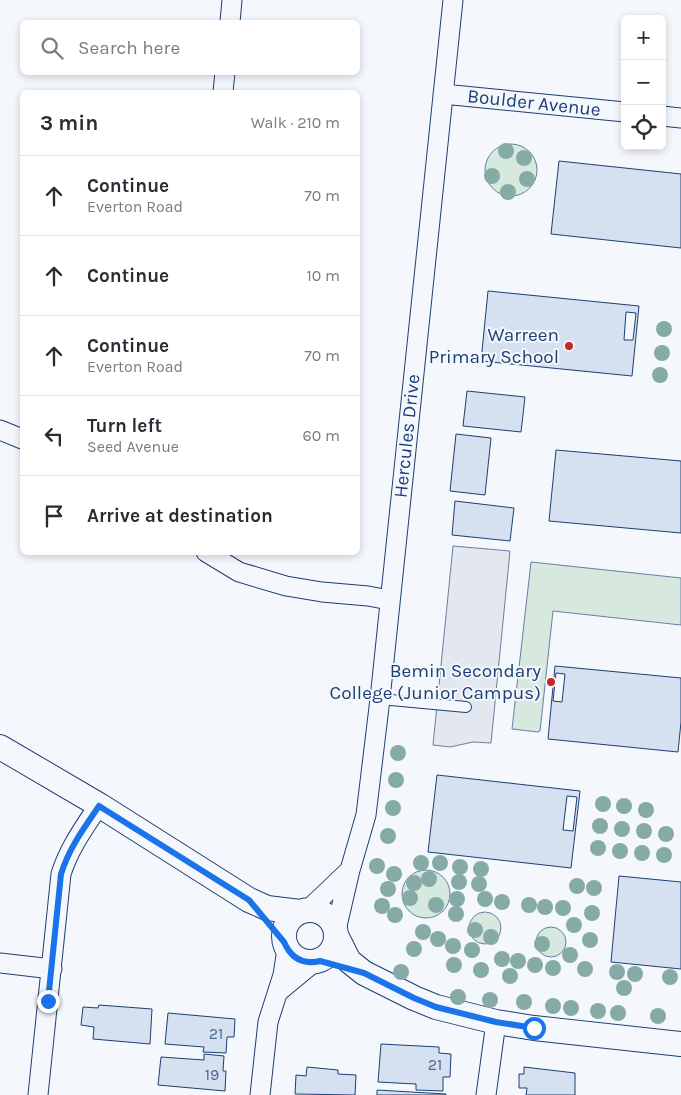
<!DOCTYPE html>
<html lang="en">
<head>
<meta charset="utf-8">
<style>
	:root { --surface:#fff; --page:#f2f2f3; --text:#2b2b33; --muted:#7c7c81; --line:#e1e1e2 }
	body { margin:0; font-family:Karla,sans-serif; background:var(--page); color:var(--text) }
	.controls { position:absolute; right:15px; top:15px; display:grid; overflow:hidden; border-radius:8px; box-shadow:0 2px 8px #0003 }
	.controls button { width:45px; height:45px; display:grid; place-items:center; padding:0; border:0; border-bottom:1px solid var(--line); background:var(--surface); color:var(--text); font:25px sans-serif }
	.stop { position:absolute; width:15px; height:15px; margin:-11px; border:4px solid #1a73e8; border-radius:50%; background:#fff }
	.stop.end { background:#1a73e8; border-color:#fff; box-shadow:0 1px 5px #0008 }
	.list { margin:0; padding:0; list-style:none }
	h2 { display:flex; justify-content:space-between; align-items:center; height:65px; margin:0; padding:0 20px; font-size:21px }
	h2 small { font-size:16px; font-weight:400; color:var(--muted) }
	.list li { display:grid; grid-template-columns:32px 1fr auto; gap:15px; align-items:center; box-sizing:border-box; height:80px; padding:0 20px; border-top:1px solid var(--line) }
	.list b { display:block; font-size:19px; white-space:nowrap }
	.list p { margin:0; font-size:16px; white-space:nowrap; color:var(--muted) }
	.list em { font-size:16px; font-style:normal; color:var(--muted) }
	.icon { flex:none; width:28px; height:28px; fill:none; stroke:currentColor; stroke-width:2; stroke-linecap:round; stroke-linejoin:round }
	.map { position:relative; flex:none; width:681px; height:1095px; overflow:hidden }
	.search { position:absolute; background:var(--surface); box-shadow:0 2px 8px #0003; left:20px; top:20px; width:340px; height:55px; display:flex; align-items:center; gap:12px; box-sizing:border-box; padding:0 18px; border-radius:8px; color:var(--muted); font-size:19px }
	.panel { position:absolute; background:var(--surface); box-shadow:0 2px 8px #0003; left:20px; top:90px; width:340px; height:465px; border-radius:8px }
	.map>svg:first-child { display:block }
</style>
</head>
<body>
<div class="map">
<svg width="681" height="1095" viewBox="0 0 681 1095">
	<rect width="100%" height="100%" fill="#f4f7fb"/>
	<path fill="#d7e8df" stroke="#687fa3" d="M485 170a26 26 0 1 1 52 0a26 26 0 1 1-52 0Z
		M531 562 681 578V625L553 611 540 731 538 732 512 729Z
		M402 894a24 24 0 1 1 48 0a24 24 0 1 1-48 0Z
		M469 928a16 16 0 1 1 32 0a16 16 0 1 1-32 0Z
		M536 942a15 15 0 1 1 30 0a15 15 0 1 1-30 0Z"/>
	<path fill="#e3e8f0" stroke="#687fa3" d="M453 546 510 551 491 743 473 742 450 747 433 745Z"/>
	<path fill="#d5e0f0" stroke="#1d3f73" fill-rule="evenodd" d="M559 161 681 174V248L551 234Z
		M488 291 639 306 632 376 481 361ZM626 312 636 313 633 340H624Z
		M467 391 525 397 521 432 463 426Z
		M456 434 491 438 485 495 450 491Z
		M556 450 681 461V533L549 521Z
		M455 501 514 508 510 541 452 535Z
		M555 666 681 678V722L678 752 548 739ZM556 673 565 674 562 702 553 701Z
		M437 775 580 791 571 868 428 852ZM567 796 577 797 573 831 563 830Z
		M619 876 681 882V969L611 962Z
		M99 1005 152 1009 150 1044 93 1039 94 1027 81 1025 83 1007 98 1008Z
		M168 1013 235 1019 234 1037H227L226 1053 203 1052 204 1047 165 1044Z
		M381 1044 439 1047V1053L451 1054 450 1077H443V1091L416 1090V1084L378 1082Z
		M204 1054 224 1056 223 1071H226L225 1091 158 1085 161 1057 204 1060Z
		M307 1067 338 1070V1074L356 1075 355 1095 295 1094 296 1075 306 1076Z
		M524 1067 575 1073V1095H526L527 1088H519V1074H524Z
		M377 1090 446 1094V1095H377Z"/>
	<g fill="none" stroke-linecap="round" stroke-linejoin="round">
		<g stroke="#1d3f73" stroke-width="12">
			<path id="service" d="M380 699 466 707"/>
		</g>
		<g stroke="#1d3f73" stroke-width="21">
			<path id="minor" d="M230 22 232 0
				M223 92 225 72
				M443 94 625 112
				M662 116 681 118
				M0 430 22 439
				M206 552 239 572 286 586 322 592 368 596 389 600
				M308 910 350 870
				M336 930 350 870 366 815 380 699 453 0
				M0 963 52 969
				M278 992 313 963
				M38 1095 61 874C69 848 84 828 99 805
				M260 1095 268 1022 283 975 287 949
				M486 1095 496 1022"/>
		</g>
		<g stroke="#1d3f73" stroke-width="26">
			<path id="tertiary" d="M0 747 99 805 249 900 267 908 300 912
				M284 936a26 26 0 1 1 52 0a26 26 0 1 1-52 0Z
				M337 937 349 961 364 973 414 998 436 1007 496 1022 534 1028 681 1044"/>
		</g>
		<use href="#service" stroke="#f4f7fb" stroke-width="10"/>
		<use href="#minor" stroke="#f4f7fb" stroke-width="19"/>
		<use href="#tertiary" stroke="#f4f7fb" stroke-width="24"/>
	</g>
	<g fill="#86aba6">
		<circle cx="506" cy="151" r="8"/>
		<circle cx="524" cy="158" r="8"/>
		<circle cx="492" cy="176" r="8"/>
		<circle cx="527" cy="179" r="8"/>
		<circle cx="508" cy="192" r="8"/>
		<circle cx="664" cy="329" r="8"/>
		<circle cx="662" cy="353" r="8"/>
		<circle cx="660" cy="375" r="8"/>
		<circle cx="398" cy="753" r="8"/>
		<circle cx="396" cy="780" r="8"/>
		<circle cx="603" cy="804" r="8"/>
		<circle cx="624" cy="806" r="8"/>
		<circle cx="393" cy="808" r="8"/>
		<circle cx="646" cy="810" r="8"/>
		<circle cx="600" cy="826" r="8"/>
		<circle cx="622" cy="829" r="8"/>
		<circle cx="644" cy="831" r="8"/>
		<circle cx="666" cy="834" r="8"/>
		<circle cx="388" cy="836" r="8"/>
		<circle cx="598" cy="848" r="8"/>
		<circle cx="620" cy="851" r="8"/>
		<circle cx="642" cy="853" r="8"/>
		<circle cx="664" cy="855" r="8"/>
		<circle cx="421" cy="863" r="8"/>
		<circle cx="440" cy="863" r="8"/>
		<circle cx="377" cy="866" r="8"/>
		<circle cx="460" cy="867" r="8"/>
		<circle cx="481" cy="869" r="8"/>
		<circle cx="394" cy="874" r="8"/>
		<circle cx="429" cy="879" r="8"/>
		<circle cx="459" cy="882" r="8"/>
		<circle cx="414" cy="883" r="8"/>
		<circle cx="479" cy="884" r="8"/>
		<circle cx="577" cy="886" r="8"/>
		<circle cx="594" cy="888" r="8"/>
		<circle cx="388" cy="889" r="8"/>
		<circle cx="410" cy="898" r="8"/>
		<circle cx="457" cy="899" r="8"/>
		<circle cx="485" cy="899" r="8"/>
		<circle cx="502" cy="902" r="8"/>
		<circle cx="436" cy="905" r="8"/>
		<circle cx="529" cy="905" r="8"/>
		<circle cx="382" cy="906" r="8"/>
		<circle cx="545" cy="907" r="8"/>
		<circle cx="563" cy="908" r="8"/>
		<circle cx="592" cy="913" r="8"/>
		<circle cx="456" cy="914" r="8"/>
		<circle cx="395" cy="915" r="8"/>
		<circle cx="574" cy="925" r="8"/>
		<circle cx="475" cy="930" r="8"/>
		<circle cx="423" cy="932" r="8"/>
		<circle cx="491" cy="937" r="8"/>
		<circle cx="438" cy="939" r="8"/>
		<circle cx="590" cy="940" r="8"/>
		<circle cx="542" cy="944" r="8"/>
		<circle cx="453" cy="946" r="8"/>
		<circle cx="414" cy="949" r="8"/>
		<circle cx="472" cy="950" r="8"/>
		<circle cx="570" cy="955" r="8"/>
		<circle cx="502" cy="959" r="8"/>
		<circle cx="518" cy="961" r="8"/>
		<circle cx="454" cy="965" r="8"/>
		<circle cx="535" cy="965" r="8"/>
		<circle cx="553" cy="968" r="8"/>
		<circle cx="585" cy="969" r="8"/>
		<circle cx="481" cy="970" r="8"/>
		<circle cx="401" cy="972" r="8"/>
		<circle cx="617" cy="972" r="8"/>
		<circle cx="635" cy="974" r="8"/>
		<circle cx="510" cy="976" r="8"/>
		<circle cx="670" cy="977" r="8"/>
		<circle cx="624" cy="988" r="8"/>
		<circle cx="458" cy="997" r="8"/>
		<circle cx="490" cy="1000" r="8"/>
		<circle cx="524" cy="1002" r="8"/>
		<circle cx="553" cy="1006" r="8"/>
		<circle cx="571" cy="1008" r="8"/>
		<circle cx="598" cy="1011" r="8"/>
		<circle cx="618" cy="1013" r="8"/>
		<circle cx="658" cy="1016" r="8"/>
	</g>
	<g fill="none" stroke-linecap="round" stroke-linejoin="round">
		<path stroke="#1a73e8" stroke-width="6" d="M48 1001 61 874C69 848 84 828 99 806L249 900 284 942C291 958 303 965 320 961L364 973 414 998 436 1007 496 1022 534 1028"/>
	</g>
	<g fill="#c62828" stroke="#f4f7fb" stroke-width="2">
		<circle cx="569" cy="346" r="5"/>
		<circle cx="551" cy="682" r="5"/>
	</g>
	<g text-anchor="middle" dominant-baseline="central" stroke-width="4" stroke-linejoin="round" paint-order="stroke">
		<g font-size="16" fill="#4b6792">
			<text x="216" y="1033">21</text>
			<text x="435" y="1064">21</text>
			<text x="212" y="1074">19</text>
		</g>
		<g font-size="19" fill="#1d3f73" stroke="#f4f7fb">
			<text transform="translate(534 103) rotate(6)">Boulder Avenue</text>
			<text transform="translate(407 436) rotate(-84)">Hercules Drive</text>
		</g>
		<g font-size="19" fill="#1d3f73" stroke="#f4f7fb" text-anchor="end">
			<text x="559" y="335">Warreen<tspan x="559" dy="22">Primary School</tspan></text>
			<text x="541" y="671">Bemin Secondary<tspan x="541" dy="22">College (Junior Campus)</tspan></text>
		</g>
	</g>
</svg>
<div class="controls">
<button>+</button>
<button>−</button>
<button><svg class="icon" aria-label="locate" viewBox="0 0 24 24"><circle cx="12" cy="12" r="6"/><path d="M12 2v4M12 18v4M2 12h4M18 12h4"/></svg></button>
</div>
<div class="stop" style="left:534px;top:1028px"></div>
<div class="stop end" style="left:48px;top:1001px"></div>
<div class="search"><svg class="icon" aria-label="search" viewBox="0 0 24 24"><circle cx="10" cy="10" r="6"/><path d="M15 15l6 6"/></svg>Search here</div>
<section class="panel">
<h2>3 min<small>Walk · 210 m</small></h2>
<ul class="list">
<li><svg class="icon" aria-label="ahead" viewBox="0 0 24 24"><path d="M12 20V5M6 11l6-6 6 6"/></svg><div><b>Continue</b><p>Everton Road</p></div><em>70 m</em></li>
<li><svg class="icon" aria-label="ahead" viewBox="0 0 24 24"><path d="M12 20V5M6 11l6-6 6 6"/></svg><div><b>Continue</b></div><em>10 m</em></li>
<li><svg class="icon" aria-label="ahead" viewBox="0 0 24 24"><path d="M12 20V5M6 11l6-6 6 6"/></svg><div><b>Continue</b><p>Everton Road</p></div><em>70 m</em></li>
<li><svg class="icon" aria-label="left" viewBox="0 0 24 24"><path d="M17 20v-9H6M10 6l-5 5 5 5"/></svg><div><b>Turn left</b><p>Seed Avenue</p></div><em>60 m</em></li>
<li><svg class="icon" aria-label="arrive" viewBox="0 0 24 24"><path d="M6 21V4h12l-3 4 3 4H6"/></svg><div><b>Arrive at destination</b></div></li>
</ul>
</section>
</div>
</body>
</html>
